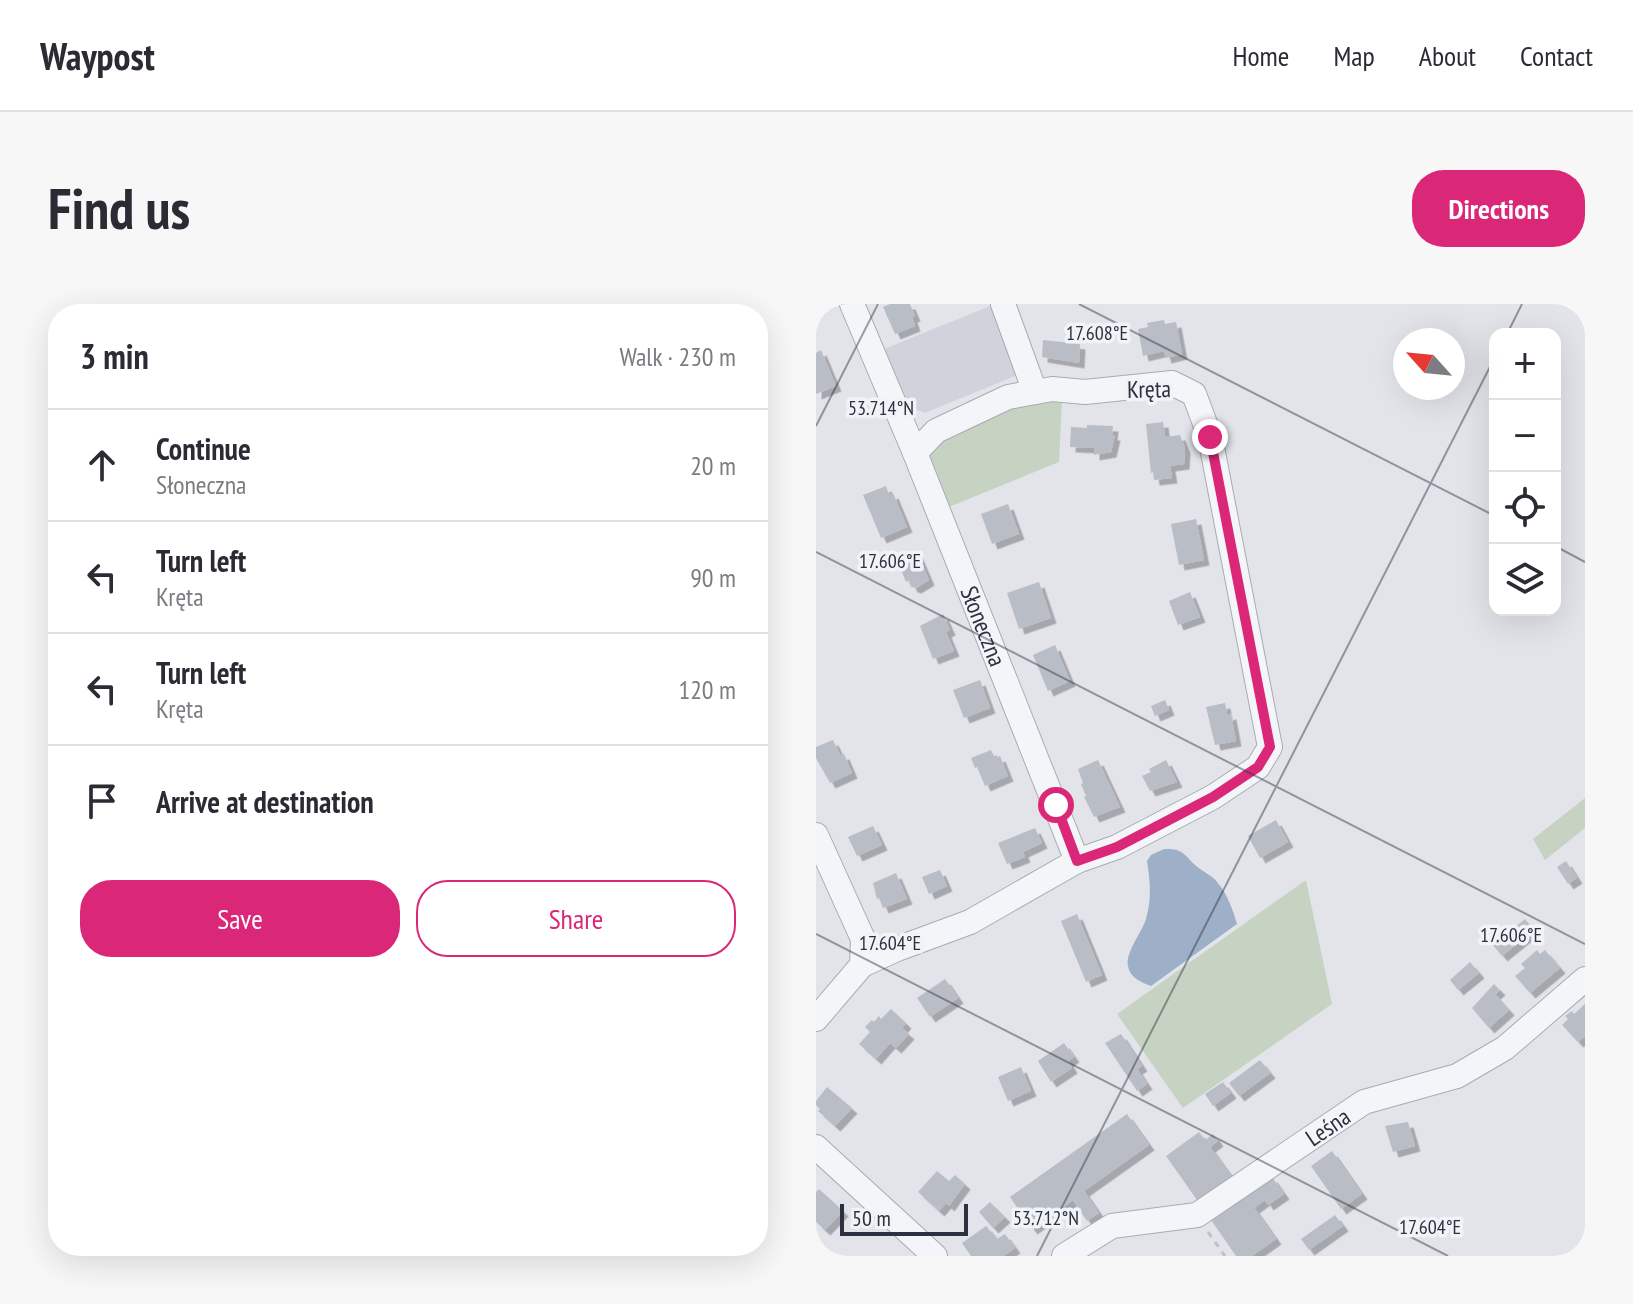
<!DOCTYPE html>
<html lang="en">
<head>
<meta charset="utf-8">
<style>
	:root { --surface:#fff; --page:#f7f7f7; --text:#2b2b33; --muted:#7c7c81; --line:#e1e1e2; --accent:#db2777 }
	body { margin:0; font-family:"PT Sans Narrow",sans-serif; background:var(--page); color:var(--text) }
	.controls { position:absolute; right:24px; top:24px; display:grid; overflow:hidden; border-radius:16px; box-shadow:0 8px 32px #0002 }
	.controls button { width:72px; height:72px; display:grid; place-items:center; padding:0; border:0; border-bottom:2px solid var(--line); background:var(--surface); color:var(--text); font:40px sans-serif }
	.compass { position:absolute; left:577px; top:24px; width:72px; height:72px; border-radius:50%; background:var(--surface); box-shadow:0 8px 32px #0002; rotate:297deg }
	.scale { position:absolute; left:24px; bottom:20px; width:128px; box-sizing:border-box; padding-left:8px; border:4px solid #2a3141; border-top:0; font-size:22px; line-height:28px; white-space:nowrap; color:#2a3141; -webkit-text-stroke:6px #f1f3f7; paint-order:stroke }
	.stop { position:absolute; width:24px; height:24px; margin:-18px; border:6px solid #db2777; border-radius:50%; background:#fff }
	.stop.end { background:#db2777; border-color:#fff; box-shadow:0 2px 8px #0008 }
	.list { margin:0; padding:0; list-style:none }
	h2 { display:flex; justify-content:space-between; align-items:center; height:104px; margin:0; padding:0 32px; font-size:34px }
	h2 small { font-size:26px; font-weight:400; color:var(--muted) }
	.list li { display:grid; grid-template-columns:52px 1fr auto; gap:24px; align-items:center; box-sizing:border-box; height:112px; padding:0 32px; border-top:2px solid var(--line) }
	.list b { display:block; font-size:30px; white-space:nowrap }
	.list p { margin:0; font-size:26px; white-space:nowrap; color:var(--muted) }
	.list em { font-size:26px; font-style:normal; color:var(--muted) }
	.actions { display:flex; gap:16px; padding:24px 32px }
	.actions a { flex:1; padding:18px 0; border:2px solid var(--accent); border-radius:32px; text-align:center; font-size:28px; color:var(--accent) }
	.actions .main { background:var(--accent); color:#fff }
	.icon { flex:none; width:44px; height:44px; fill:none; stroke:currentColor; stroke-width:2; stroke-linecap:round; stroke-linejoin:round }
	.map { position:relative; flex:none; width:769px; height:952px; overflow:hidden; border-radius:32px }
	header { display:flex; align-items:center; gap:48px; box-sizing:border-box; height:112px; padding:0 40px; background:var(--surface); border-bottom:2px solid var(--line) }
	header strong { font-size:38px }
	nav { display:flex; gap:44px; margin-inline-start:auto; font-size:28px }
	.intro { display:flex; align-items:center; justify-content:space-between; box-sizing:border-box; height:192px; padding:0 48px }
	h1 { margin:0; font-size:56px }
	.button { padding:20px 36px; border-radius:32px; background:var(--accent); color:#fff; font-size:28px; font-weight:700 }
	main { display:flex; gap:48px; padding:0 48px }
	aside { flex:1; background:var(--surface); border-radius:32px; box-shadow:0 8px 32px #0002 }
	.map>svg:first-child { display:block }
</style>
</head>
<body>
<header>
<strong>Waypost</strong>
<nav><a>Home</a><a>Map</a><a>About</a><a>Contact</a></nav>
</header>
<div class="intro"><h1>Find us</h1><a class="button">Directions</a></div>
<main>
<aside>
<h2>3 min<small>Walk · 230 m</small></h2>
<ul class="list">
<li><svg class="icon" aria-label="ahead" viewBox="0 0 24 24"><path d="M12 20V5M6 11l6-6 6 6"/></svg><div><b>Continue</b><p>Słoneczna</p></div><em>20 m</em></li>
<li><svg class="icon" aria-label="left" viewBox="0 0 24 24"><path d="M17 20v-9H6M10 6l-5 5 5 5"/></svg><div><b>Turn left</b><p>Kręta</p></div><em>90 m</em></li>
<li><svg class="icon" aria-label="left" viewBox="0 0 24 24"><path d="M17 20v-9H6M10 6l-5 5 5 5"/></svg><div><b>Turn left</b><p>Kręta</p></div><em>120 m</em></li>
<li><svg class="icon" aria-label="arrive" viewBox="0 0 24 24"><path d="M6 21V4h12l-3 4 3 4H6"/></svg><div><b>Arrive at destination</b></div></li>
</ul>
<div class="actions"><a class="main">Save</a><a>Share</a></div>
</aside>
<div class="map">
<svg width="769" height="952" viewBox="0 0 769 952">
	<defs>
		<filter id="shadow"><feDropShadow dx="5.5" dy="5.5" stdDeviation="0" flood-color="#0004"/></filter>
	</defs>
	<rect width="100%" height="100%" fill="#e2e4ea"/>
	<path fill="#d0d3dc" d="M179 0 206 69 109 109 91 102 68 45Z"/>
	<path fill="#c6d3c3" d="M211 96 246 97 243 158 133 203 112 150 119 134Z
		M769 494V524L729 556 717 535Z
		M490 576 516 700 367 804 301 710Z"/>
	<path fill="#9eafc8" d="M348 545C366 544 368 550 380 562 387 568 396 571 401 578 411 589 417 606 421 620L335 682C325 678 314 674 312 662 309 649 326 628 330 615 336 595 334 577 331 557L335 551Z"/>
	<path fill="#b9bdc6" filter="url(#shadow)" d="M74 0H94L99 12 96 13 99 22 79 30 67 3Z
		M348 16 349 20 360 18 366 50 350 54 348 47 327 52 322 25 332 23 331 19Z
		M227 36 264 40 263 59 226 53Z
		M5 46 20 82 0 90V49Z
		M347 118 349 133 364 131 369 144 368 160 354 162 356 174 338 176 337 168 335 169 330 120Z
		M271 121 297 122 296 131H299L295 148 278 151V144L254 143 255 123 271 124Z
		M70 182 73 191 77 189 91 223 65 234 47 191Z
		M192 200 203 230 176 240 165 210Z
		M380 215 388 256 363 261 355 220Z
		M101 248 113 276 100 284 96 283 93 276 90 278 81 256Z
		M223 278 235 314 203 325 191 289Z
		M374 288 384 313 362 321 353 297Z
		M127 310 134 326 130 328 138 347 117 355 104 322Z
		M239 341 254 377 232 387 217 351Z
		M164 376 174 404 148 414 137 386Z
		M349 396 353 406 339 412 335 402Z
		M409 399 411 411 415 410 420 437 399 441 390 403Z
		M17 436 24 451 28 450 36 469 14 479 0 454V443Z
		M175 446 179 454 184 452 192 472 169 482 161 463 159 464 155 454Z
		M282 456 304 503 278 513 268 493 270 492 265 480 267 479 262 465Z
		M350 456 361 478 334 487 326 472 335 468 333 465Z
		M460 516 472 538 444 554 432 532Z
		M57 522 66 541 41 552 32 533Z
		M219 524 226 539 207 548 209 553 191 560 182 539Z
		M750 557 761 574 752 580 741 563Z
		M124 566 131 582 113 590 106 573Z
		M80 569 91 595 67 604 63 594 61 595 57 579Z
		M261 610 286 671 270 678 245 617Z
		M709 615 718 626 686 652 677 641Z
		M721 646 724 650 729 646 744 664 714 689 699 672 709 664 705 660Z
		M654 658 663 669 642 686 634 676Z
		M129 675 142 694 114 713 101 694Z
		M678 680 684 686 679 690 693 706 673 724 656 704Z
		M769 700V732L762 738 746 721 752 715 749 712 756 707 758 710Z
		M75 705 90 719 86 724 93 730 80 744 74 739 60 755 43 740 54 728 49 723 56 716 58 718 63 712 65 715Z
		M305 730 326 762 321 765 331 780 321 787 289 739Z
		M248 739 258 753 252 757 256 764 235 778 222 757Z
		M444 756 454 769 423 792 413 779Z
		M205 763 215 787 192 797 182 773Z
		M407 778 415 789 397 802 389 790Z
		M11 783 36 804 19 822 2 807 4 805 0 801V797Z
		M311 810 333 841 268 887 283 909 271 917 257 896 216 925 194 893Z
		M592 818 599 842 577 848 569 822Z
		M383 828 389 836 397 830 402 837 394 843 415 872 381 896 350 852Z
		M516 847 546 890 525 905 495 862Z
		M121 867 133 877 139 871 149 880 133 902 130 899 123 907 102 888Z
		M456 873 468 890 452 901 449 896 438 904 460 935 436 952H420L395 916Z
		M3 885 27 907 9 926 0 918V888Z
		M174 898 189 913 177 924 163 908Z
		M519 911 527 922 493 946 485 935Z
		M170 922 181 935 189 930 199 944 187 952H155L146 939Z"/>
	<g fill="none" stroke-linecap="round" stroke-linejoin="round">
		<g stroke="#a7abb4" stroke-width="26">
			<g id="minor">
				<path id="s1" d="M36 0 99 149 261 557"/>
				<path d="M187 0 219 88"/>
				<path d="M0 531 47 635 46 661 0 715"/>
				<path d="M46 661 81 645 154 618 261 557 301 543 397 493 442 463 454 443 394 133 378 90 356 79 269 88 236 85 192 93 120 127 99 149"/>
				<path d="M0 843 119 952"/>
				<path id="s2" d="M248 952 296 922 381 911 548 798 641 772 689 744 769 675"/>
			</g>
		</g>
		<path stroke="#bfc2c8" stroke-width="3" stroke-dasharray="6 6" stroke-linecap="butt" d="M392 928 409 952"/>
		<use href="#minor" stroke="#f4f5f8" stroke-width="24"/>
	</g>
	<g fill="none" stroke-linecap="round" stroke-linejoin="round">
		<path stroke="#db2777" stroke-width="10" d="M240 501 261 557 301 543 397 493 442 463 454 443 394 133"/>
	</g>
	<path fill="none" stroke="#2a3141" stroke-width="2" stroke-opacity="0.45" d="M263 0 679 212M691 30 706 0M0 122 62 0M739 242 769 258M0 248 769 640M0 630 632 952M221 952 679 53"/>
	<g text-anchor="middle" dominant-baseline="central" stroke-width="7" stroke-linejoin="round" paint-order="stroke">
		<g font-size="24" fill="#2a3141" stroke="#f1f3f7">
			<text transform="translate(333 85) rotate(-1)">Kręta</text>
			<text stroke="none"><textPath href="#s1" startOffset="348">Słoneczna</textPath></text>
			<text stroke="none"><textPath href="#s2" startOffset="300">Leśna</textPath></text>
		</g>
	</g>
	<g font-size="20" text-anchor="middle" fill="#2a3141" stroke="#f1f3f7" stroke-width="7" stroke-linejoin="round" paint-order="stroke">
		<text x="281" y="36">17.608°E</text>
		<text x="65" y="111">53.714°N</text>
		<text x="74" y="264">17.606°E</text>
		<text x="695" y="638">17.606°E</text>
		<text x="74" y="646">17.604°E</text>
		<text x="230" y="921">53.712°N</text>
		<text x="614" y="930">17.604°E</text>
	</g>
</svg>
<div class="controls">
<button>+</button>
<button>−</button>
<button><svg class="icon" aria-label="locate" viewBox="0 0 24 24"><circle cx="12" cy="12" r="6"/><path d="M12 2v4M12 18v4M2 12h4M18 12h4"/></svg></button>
<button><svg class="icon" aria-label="layers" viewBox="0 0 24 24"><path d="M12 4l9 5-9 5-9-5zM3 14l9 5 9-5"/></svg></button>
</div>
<svg class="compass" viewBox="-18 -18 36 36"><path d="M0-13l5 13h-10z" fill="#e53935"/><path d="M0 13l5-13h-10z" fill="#7c7c81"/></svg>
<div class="scale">50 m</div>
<div class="stop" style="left:240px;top:501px"></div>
<div class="stop end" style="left:394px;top:133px"></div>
</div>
</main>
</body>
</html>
